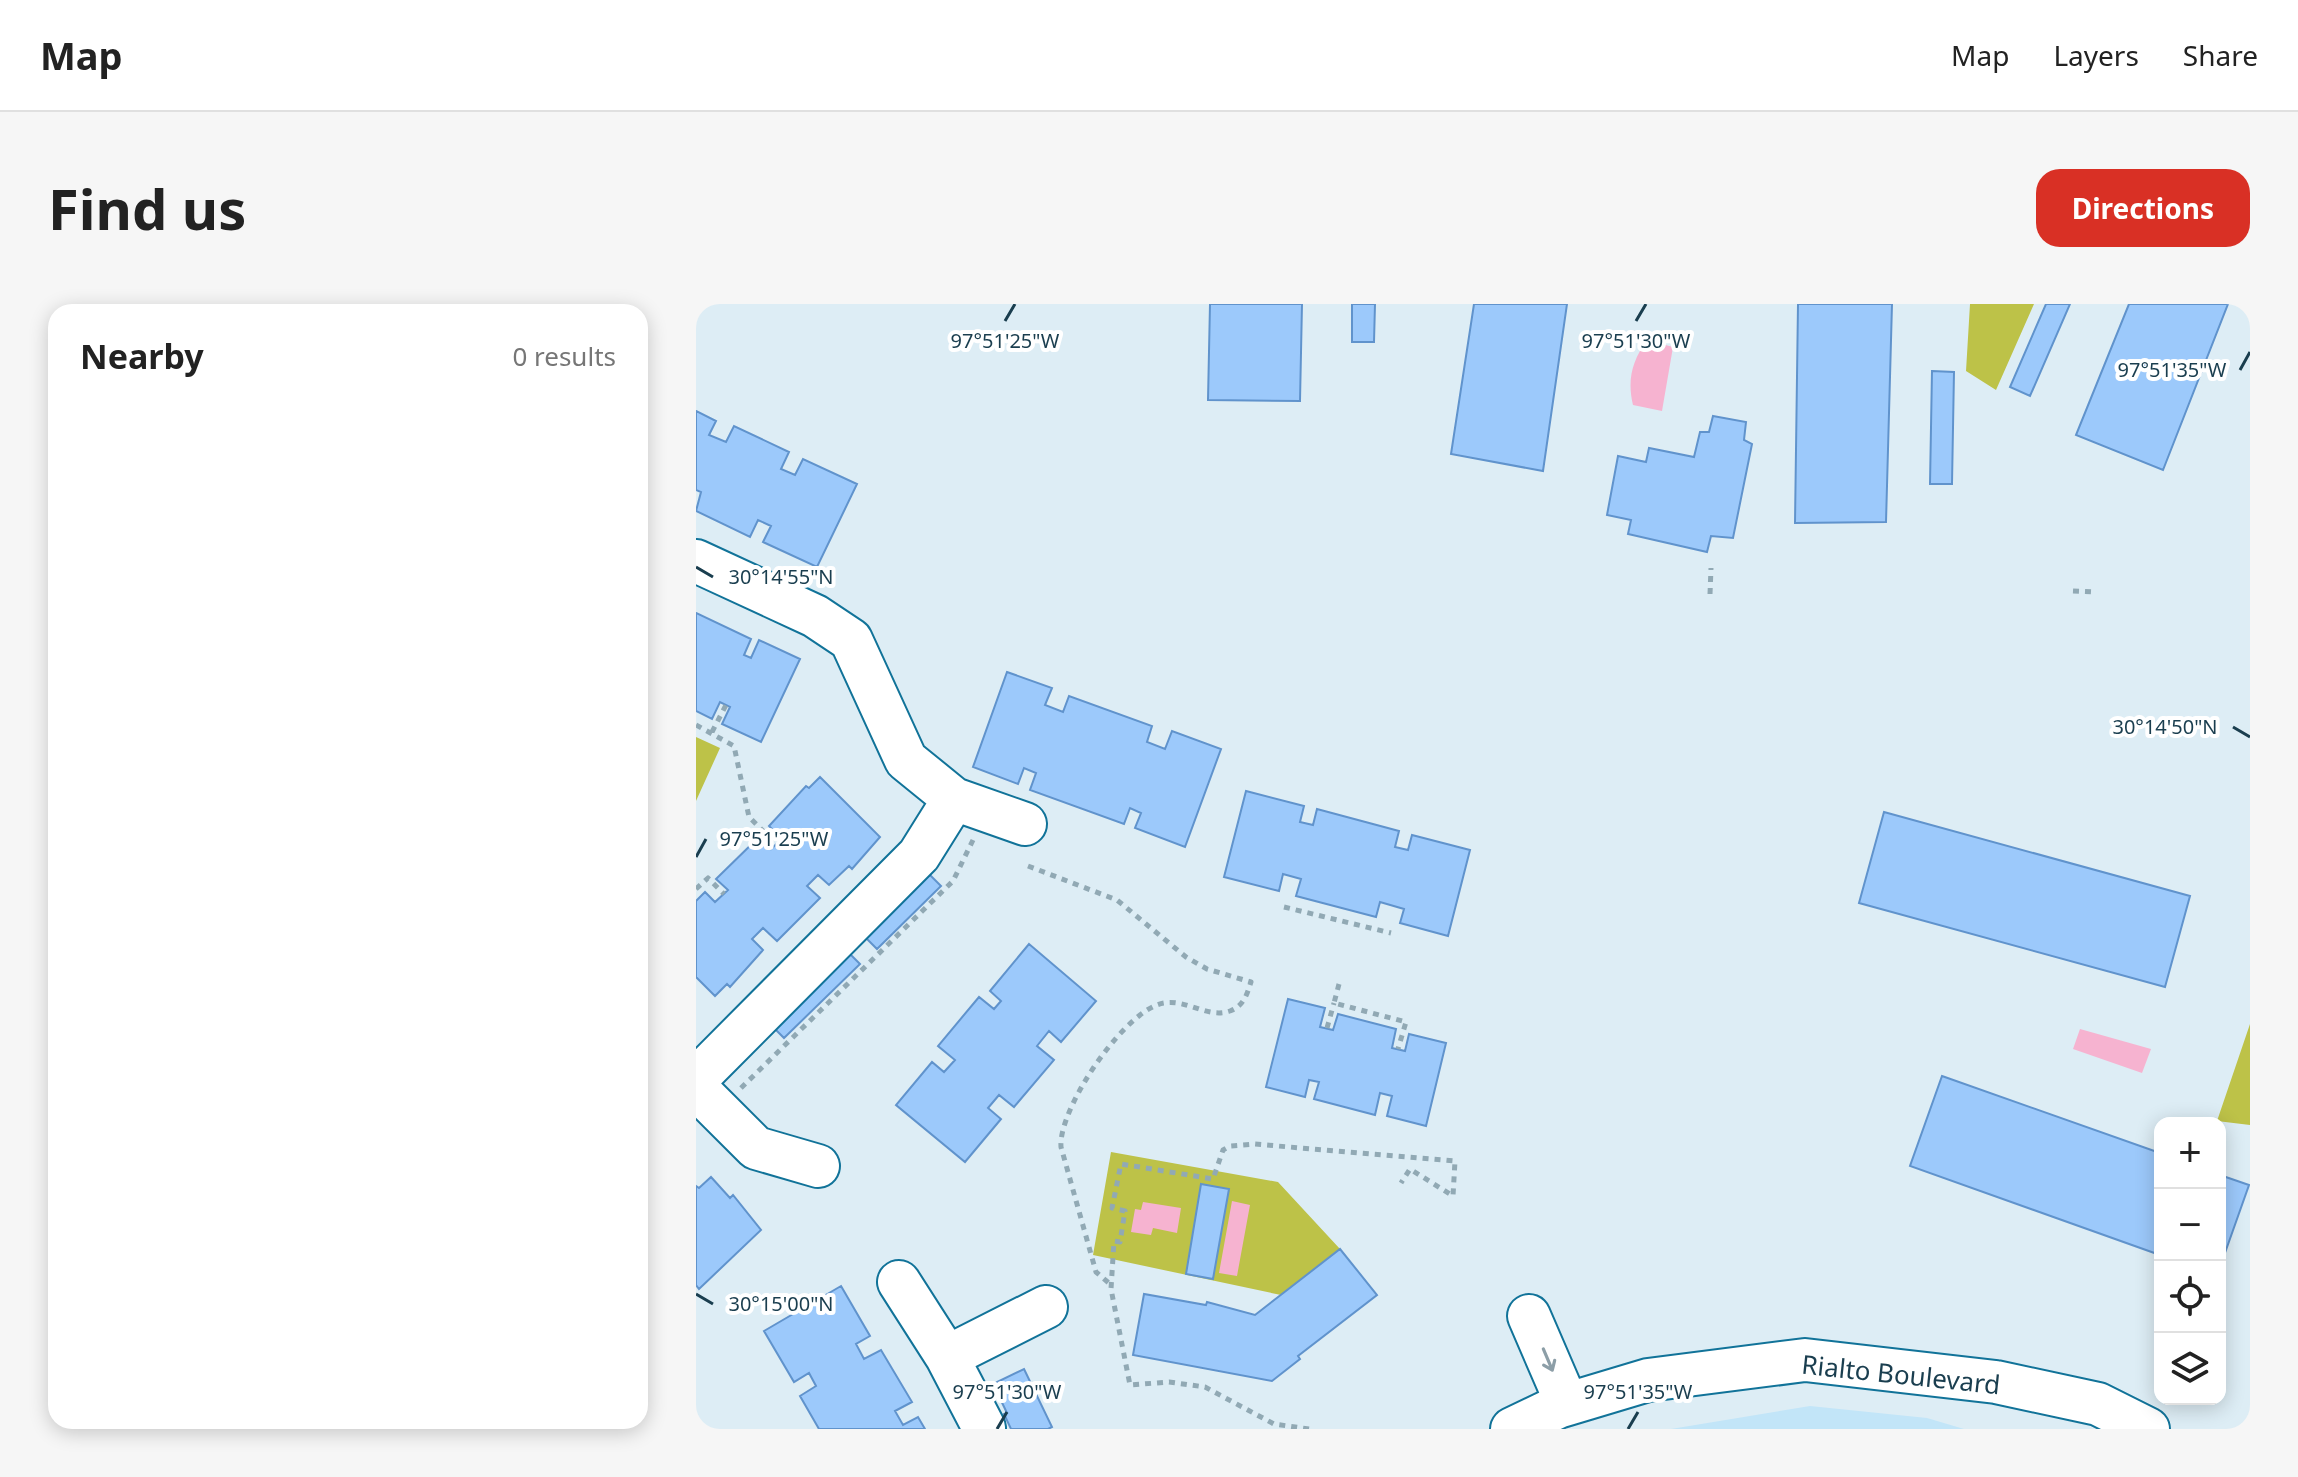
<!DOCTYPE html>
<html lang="en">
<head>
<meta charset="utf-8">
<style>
	:root { --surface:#fff; --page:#f6f6f6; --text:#222; --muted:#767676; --line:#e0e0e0; --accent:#d93025 }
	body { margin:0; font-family:"Noto Sans",sans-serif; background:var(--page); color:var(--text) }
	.controls { position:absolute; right:24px; bottom:24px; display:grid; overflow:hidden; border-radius:16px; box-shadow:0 4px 20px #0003 }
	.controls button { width:72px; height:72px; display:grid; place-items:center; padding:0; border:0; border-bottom:2px solid var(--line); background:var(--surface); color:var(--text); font:40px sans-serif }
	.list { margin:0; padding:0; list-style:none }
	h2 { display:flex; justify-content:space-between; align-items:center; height:104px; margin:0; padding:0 32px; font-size:34px }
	h2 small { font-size:26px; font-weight:400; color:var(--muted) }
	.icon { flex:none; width:44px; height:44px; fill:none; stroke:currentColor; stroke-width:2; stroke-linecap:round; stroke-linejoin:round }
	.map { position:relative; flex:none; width:1554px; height:1125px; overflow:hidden; border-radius:24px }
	header { display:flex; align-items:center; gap:48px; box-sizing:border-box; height:112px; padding:0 40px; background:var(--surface); border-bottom:2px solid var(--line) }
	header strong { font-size:38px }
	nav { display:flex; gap:44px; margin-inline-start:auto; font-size:28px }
	.intro { display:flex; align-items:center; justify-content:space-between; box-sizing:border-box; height:192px; padding:0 48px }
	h1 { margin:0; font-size:56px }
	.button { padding:20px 36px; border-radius:24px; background:var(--accent); color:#fff; font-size:28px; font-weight:700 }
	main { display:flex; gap:48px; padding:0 48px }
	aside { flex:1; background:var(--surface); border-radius:24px; box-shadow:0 4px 20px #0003 }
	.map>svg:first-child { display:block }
</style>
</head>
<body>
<header>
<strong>Map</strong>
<nav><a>Map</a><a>Layers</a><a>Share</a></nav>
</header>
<div class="intro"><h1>Find us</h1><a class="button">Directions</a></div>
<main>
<aside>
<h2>Nearby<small>0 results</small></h2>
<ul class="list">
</ul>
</aside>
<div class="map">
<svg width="1554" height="1125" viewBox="0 0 1554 1125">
	<rect width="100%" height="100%" fill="#ddedf5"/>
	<path fill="#c2e5f8" d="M1114 1102 1231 1114 1268 1125H975Z"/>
	<path fill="#bdc248" d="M1274 0H1338L1300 86 1270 67Z
		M0 433 24 444 0 497Z
		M1554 720V821L1521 817Z
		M415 848 582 878 644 945 585 991 397 951Z"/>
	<path fill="#f6b3d0" d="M951 36 977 43 966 107 937 101C931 76 936 57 951 36Z
		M1384 725 1455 745 1446 769 1377 745Z
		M536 897 554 901 541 972 523 969Z
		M447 898 485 904 481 929 457 924 455 931 435 928 439 905 445 906Z"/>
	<path fill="#9cc9fb" stroke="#6093cc" stroke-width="2" d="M514 0H606L604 97 512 96Z
		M656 0H679L678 38H656Z
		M778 0H871L847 167 755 150Z
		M1102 0H1196L1190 218 1099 219Z
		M1350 0H1374L1334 92 1314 83Z
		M1433 0H1532L1467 166 1380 131Z
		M1236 67 1258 68 1256 180H1234Z
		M0 107 20 117 13 131 30 138 38 122 93 148 85 165 99 171 107 155 161 180 121 263 67 238 75 222 62 216 54 233 0 207 5 188 0 186Z
		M1017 112 1050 118 1048 136 1056 140 1037 234 1015 232 1011 248 932 230 935 216 911 211 922 152 950 158 953 144 998 153 1004 128H1013Z
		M0 309 55 335 48 351 55 354 63 336 104 355 65 438 26 420 34 403 24 398 16 415 0 407Z
		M311 368 356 384 349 401 367 408 373 392 456 422 451 438 469 445 476 427 525 445 489 543 439 524 445 509 434 504 428 520 334 486 340 469 328 464 322 480 277 463Z
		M124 473 184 533 156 565 153 562 133 581 122 571 111 582 124 594 81 637 67 624 56 635 67 646 34 683 31 680 19 692 0 673V597L9 588 19 598 32 586 20 575 63 533 75 545 86 535 73 522 110 482 113 484Z
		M550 487 608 502 604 518 617 521 621 505 703 527 699 543 712 546 716 531 774 546 752 632 704 619 708 605 684 598 680 613 600 592 605 575 587 570 583 587 528 573Z
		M1188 508 1494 592 1469 683 1163 599Z
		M229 566 245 582 181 645 165 629Z
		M333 640 400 697 365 738 353 727 341 742 358 756 318 803 303 791 292 804 305 815 269 858 200 801 236 758 248 768 259 756 242 742 283 693 298 705 305 697 294 687Z
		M149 645 164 660 88 734 73 719Z
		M592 695 629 704 624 723 637 726 642 710 700 725 696 744 709 747 713 730 750 739 730 822 691 812 696 792 684 789 679 811 618 795 623 778 613 776 609 793 570 783Z
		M1246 772 1464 849V951L1214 862Z
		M1524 871 1553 881 1524 963Z
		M15 873 34 894 37 891 65 926 3 985 0 981V882L3 884Z
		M505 880 533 885 517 975 490 970Z
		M644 945 681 991 602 1052 604 1055 576 1077 437 1051 448 990 510 1001 511 998 559 1011Z
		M145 982 174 1032 160 1040 168 1055 185 1046 216 1098 199 1107 207 1121 222 1113 229 1125H123L104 1092 120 1082 113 1069 98 1078 68 1027Z
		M328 1065 356 1123 352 1125H315L308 1110 311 1109 297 1080Z"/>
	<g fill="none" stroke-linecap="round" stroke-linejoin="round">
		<g stroke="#117399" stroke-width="46">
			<path id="minor" d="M0 257 119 312 155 336 210 456 258 495 329 520
				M0 775 223 551 258 495
				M0 784 60 844 122 862
				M203 978 251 1053
				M833 1012 871 1100
				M288 1124 251 1053 350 1003
				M816 1125 862 1103 952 1076 1109 1056 1300 1078 1402 1100 1452 1125"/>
		</g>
		<path stroke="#91a9b4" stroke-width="5" stroke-dasharray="6 6" stroke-linecap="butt" d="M1377 287 1398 288
			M1014 290 1015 264
			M0 421 38 442 53 513 80 540
			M16 428 30 401
			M332 562 421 596 490 653 511 665 555 678C551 690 548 702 534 707 512 715 491 695 468 699 429 705 362 805 365 843L400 968 414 980
			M0 585 12 574 28 590
			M588 603 695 629
			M643 680 638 699 710 718 702 745
			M631 724 638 699
			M45 784 257 577 277 536
			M613 1125 578 1120 509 1083 473 1078 434 1081 415 985 418 937 424 938 429 907 416 904 425 860 517 875 527 846 534 842 558 840 759 857 757 892 714 865 705 879"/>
		<use href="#minor" stroke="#fff" stroke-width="42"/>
	</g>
	<defs><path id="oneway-shaft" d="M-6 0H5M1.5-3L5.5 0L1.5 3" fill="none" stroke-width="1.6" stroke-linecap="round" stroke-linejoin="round" transform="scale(2)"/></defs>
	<use stroke="#8c9ea7" href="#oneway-shaft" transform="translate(852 1056) rotate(67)"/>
	<path fill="none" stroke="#1a3e4f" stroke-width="3" d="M309 17 319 0M940 17 950 0M1544 66 1554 48M0 263 17 273M1537 423 1554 433M0 553 10 535M0 990 17 1000M301 1125 311 1108M932 1125 942 1108"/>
	<g text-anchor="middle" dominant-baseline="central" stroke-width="8" stroke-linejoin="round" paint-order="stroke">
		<g font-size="26" fill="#1a3e4f" stroke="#fff">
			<text transform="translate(1205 1070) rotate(6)">Rialto Boulevard</text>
		</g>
	</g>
	<g font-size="20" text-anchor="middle" fill="#1a3e4f" stroke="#fff" stroke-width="8" stroke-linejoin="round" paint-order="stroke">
		<text x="940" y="44">97°51'30"W</text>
		<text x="309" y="44">97°51'25"W</text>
		<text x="1476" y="73">97°51'35"W</text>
		<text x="85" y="280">30°14'55"N</text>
		<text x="1469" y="430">30°14'50"N</text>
		<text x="78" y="542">97°51'25"W</text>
		<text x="85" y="1007">30°15'00"N</text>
		<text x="311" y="1095">97°51'30"W</text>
		<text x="942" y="1095">97°51'35"W</text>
	</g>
</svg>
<div class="controls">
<button>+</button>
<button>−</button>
<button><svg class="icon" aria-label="locate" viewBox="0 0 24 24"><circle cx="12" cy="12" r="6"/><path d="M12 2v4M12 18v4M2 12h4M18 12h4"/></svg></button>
<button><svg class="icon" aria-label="layers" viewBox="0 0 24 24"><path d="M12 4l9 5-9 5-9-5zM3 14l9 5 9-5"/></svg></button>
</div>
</div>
</main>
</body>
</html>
